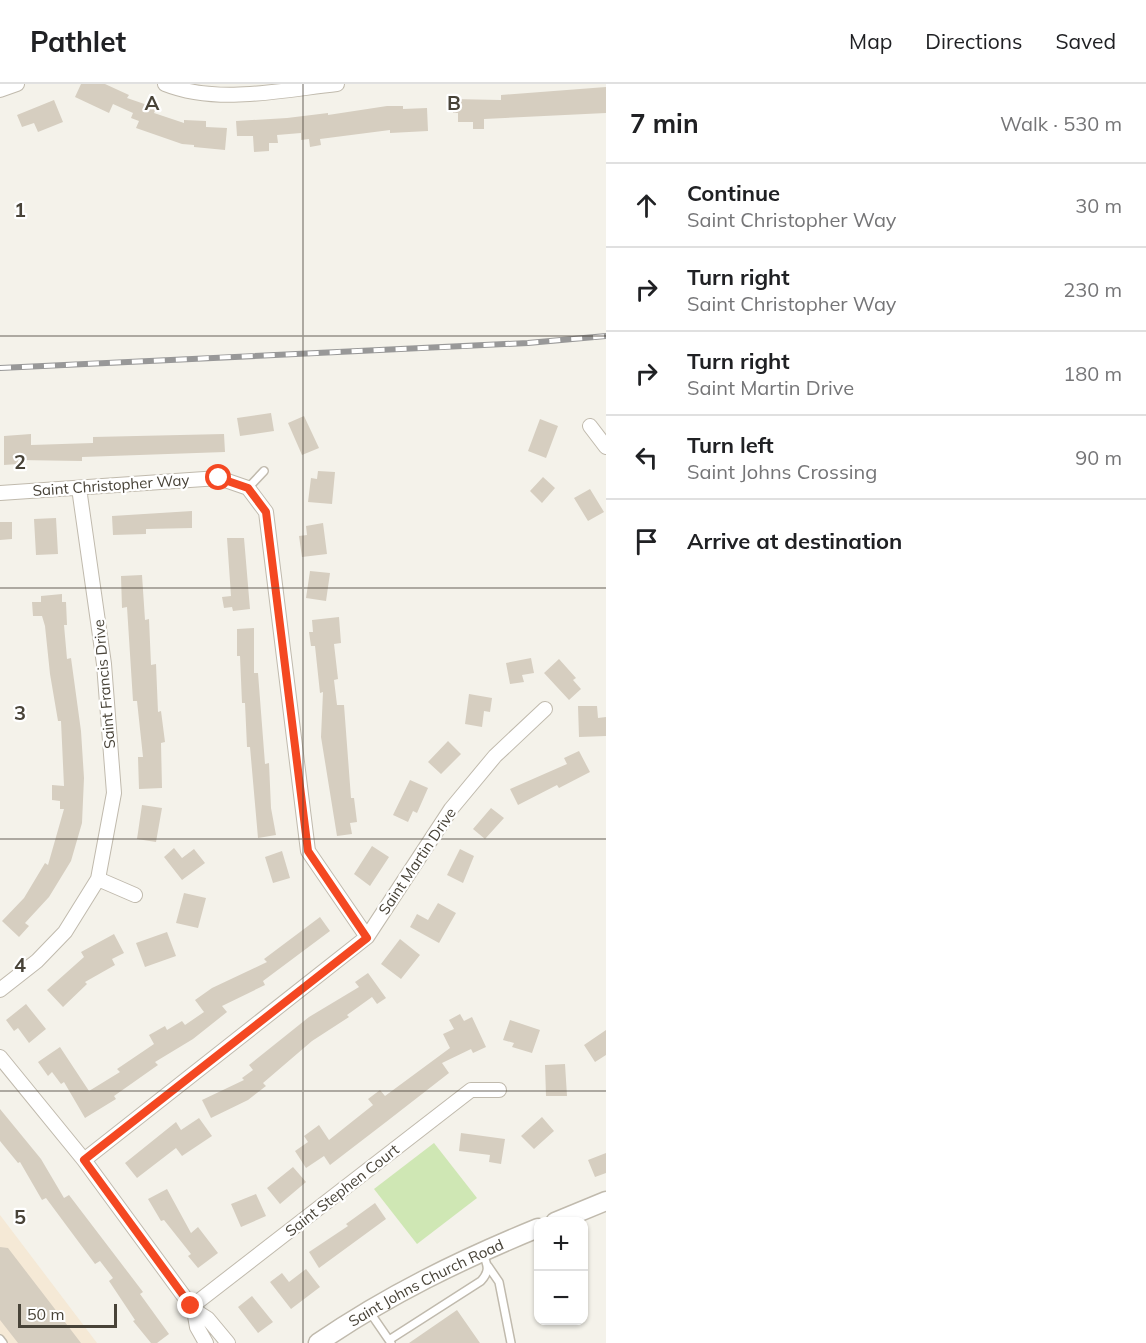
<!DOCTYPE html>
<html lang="en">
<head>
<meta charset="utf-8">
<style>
	:root { --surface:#fff; --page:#f6f6f6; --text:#202124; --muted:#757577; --line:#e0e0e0 }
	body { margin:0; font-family:Mulish,sans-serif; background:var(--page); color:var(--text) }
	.controls { position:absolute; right:18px; bottom:18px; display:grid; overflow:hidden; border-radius:12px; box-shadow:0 2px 4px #0004 }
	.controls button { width:54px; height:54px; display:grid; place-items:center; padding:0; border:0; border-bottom:2px solid var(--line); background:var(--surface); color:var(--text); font:30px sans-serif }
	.scale { position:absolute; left:18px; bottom:15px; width:99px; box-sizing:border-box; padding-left:6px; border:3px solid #484338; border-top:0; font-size:16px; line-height:21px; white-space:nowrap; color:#484338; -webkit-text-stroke:4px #fff; paint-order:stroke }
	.stop { position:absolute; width:18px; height:18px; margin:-14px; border:4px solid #f44822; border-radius:50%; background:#fff }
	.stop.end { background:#f44822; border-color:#fff; box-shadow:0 2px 6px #0008 }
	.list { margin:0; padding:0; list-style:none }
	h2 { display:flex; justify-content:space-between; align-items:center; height:78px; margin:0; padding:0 24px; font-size:26px }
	h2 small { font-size:20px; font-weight:400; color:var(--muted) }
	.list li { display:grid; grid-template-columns:39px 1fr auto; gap:18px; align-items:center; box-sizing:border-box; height:84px; padding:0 24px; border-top:2px solid var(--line) }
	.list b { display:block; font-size:22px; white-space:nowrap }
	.list p { margin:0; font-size:20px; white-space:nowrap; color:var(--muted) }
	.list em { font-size:20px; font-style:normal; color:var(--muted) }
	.icon { flex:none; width:33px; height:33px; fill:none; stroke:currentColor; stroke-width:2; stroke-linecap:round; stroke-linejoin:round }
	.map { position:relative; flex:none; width:606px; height:1259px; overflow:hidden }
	header { display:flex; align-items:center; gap:36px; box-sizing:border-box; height:84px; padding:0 30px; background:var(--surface); border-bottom:2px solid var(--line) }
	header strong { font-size:28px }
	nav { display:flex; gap:33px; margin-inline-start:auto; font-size:21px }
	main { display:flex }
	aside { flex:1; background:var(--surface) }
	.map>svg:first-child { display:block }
</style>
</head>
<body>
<header>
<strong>Pathlet</strong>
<nav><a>Map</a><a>Directions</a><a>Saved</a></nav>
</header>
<main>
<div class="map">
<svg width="606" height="1259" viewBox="0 0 606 1259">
	<rect width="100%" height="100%" fill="#f4f2ea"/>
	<path fill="#f5e9d6" d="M0 1131 97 1259H0Z"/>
	<path fill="#cfe7b4" d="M434 1059 477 1114 417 1160 374 1105Z"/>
	<path fill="#d6cec0" d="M81 0H105L129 11 127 14 156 24 154 29 184 39V36L206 37V43L227 44 225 66 194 63V61L182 60 136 44 139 37 131 34 133 29 113 20 109 29 75 13Z
		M606 3V29L484 35V45H473V38H458V29H453L452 15 501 16V11Z
		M54 16 63 38 38 48 34 39 22 43 17 31Z
		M387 22H403V25L427 24 428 47 390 49V46L320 55 321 61 310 63 309 55 301 56V49L277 51 278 59H269V67L254 68 253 52H237L236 37 287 34 328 29V31Z
		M271 329 274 347 240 352 237 334Z
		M304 332 319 364 302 371 288 339Z
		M540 335 558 342 546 374 528 367Z
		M31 350V361L93 359V353L224 350 225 368 82 373V377L18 376V380L4 381V352Z
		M318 387 335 388 332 420 308 418 311 394 317 395Z
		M543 393 555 404 542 419 530 407Z
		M590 405 604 428 588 437 574 414Z
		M192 427V444L146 445V450L113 451 112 432Z
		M56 434 58 470 36 471 34 435Z
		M0 438H12V455L0 456Z
		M323 439 327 470 302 473 299 452 307 451 306 442Z
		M227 454H244L250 525 233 527 232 523 224 524 222 513 231 512Z
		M310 487 330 489 326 517 306 514Z
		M142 491 145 536 149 535 151 581 156 580 158 628 161 627 165 658 161 659 162 704 139 705 138 673H143L137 617H133L127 523 122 524 121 492Z
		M62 510V518H66L67 541H64L67 575 71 574 81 647 84 694 82 739 71 777 49 813 25 839 29 842 19 853 2 837 24 814 45 779 48 781 64 725H60V717L52 716V701L64 702 61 637H58L50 590 45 542 42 532H33L32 518H41V512Z
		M339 533 341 559 334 560 338 595 334 596 337 621H344L351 714H354L357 738 350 739 352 750 337 752 321 653 323 608 320 609 315 562H311L309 548H313L312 536Z
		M254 544V589H258L265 680 269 679 271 724 276 751 258 754 250 663H247L245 619H242L240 572H237V545Z
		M531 574 534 589 522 591 524 598 510 600 506 579Z
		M559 575 576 594 573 596 581 605 569 616 544 589Z
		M469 610 492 614 490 628 484 627 482 643 465 640Z
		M578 622H597L598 634 606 633V652L579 653Z
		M448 657 461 670 441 690 428 678Z
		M579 667 590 688 559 704 557 701 518 721 510 705 567 680 564 674Z
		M410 696 428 704 417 729 413 727 408 738 393 731Z
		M142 721 162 724 156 758 137 755Z
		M491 724 504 734 485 755 473 745Z
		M372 762 389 773 370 802 354 790Z
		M174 764 182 774 194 765 205 779 182 796 164 773Z
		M460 765 474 772 463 799 447 791Z
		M282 767 290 794 273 799 265 773Z
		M184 809 206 814 198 844 176 839Z
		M438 819 456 829 439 859 410 843 417 830 428 836Z
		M320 833 330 847 263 897 265 901 222 922 227 928 193 955 155 978 158 981 114 1012 116 1015 85 1034 64 998 61 1000 52 988 48 992 38 978 60 963 89 1007 120 988 117 985 154 960 149 951 165 942 167 946 182 937 185 941 204 928 195 916 212 904 267 878 264 875Z
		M167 848 176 872 145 883 136 859Z
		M114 850 124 869 112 875 115 881 85 898 87 900 63 923 47 906 84 873 81 868Z
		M400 855 420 871 401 895 381 880Z
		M368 889 386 914 377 920 372 913 347 931 349 933 312 957 263 999 266 1002 248 1016 211 1034 202 1016 244 996 242 994 253 986 249 981 309 933 359 903 355 898Z
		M26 920 46 945 29 959 18 944 14 947 6 936Z
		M460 930 464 937 472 933 486 963 473 969 471 965 442 979 449 989 386 1038 330 1081 324 1072 306 1084 295 1067 308 1058 304 1052 319 1041 329 1056 373 1021 368 1015 380 1006 385 1012 450 964 443 950 454 945 449 936Z
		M510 936 540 946 532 969 512 963 514 959 503 956Z
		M606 946V971L595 978 584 961Z
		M565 980 567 1012H546L545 981Z
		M0 1025 41 1075 64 1114 69 1111 143 1208 140 1210 169 1250 157 1259H151L133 1237 135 1236 109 1197 113 1194 100 1177 95 1180 46 1114 42 1116 20 1078 18 1079 0 1057Z
		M542 1033 554 1047 534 1065 521 1052Z
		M199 1034 212 1052 182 1072 176 1064 137 1094 125 1079 176 1038 181 1046Z
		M461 1049 505 1055 501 1080 489 1078 490 1071 459 1067Z
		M606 1069V1089L595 1093 588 1076Z
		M293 1083 306 1098 280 1120 267 1104Z
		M167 1105 191 1149 198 1143 218 1169 198 1184 188 1172 191 1170 164 1136 161 1137 148 1115Z
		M256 1110 266 1132 241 1143 231 1120Z
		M375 1119 386 1135 319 1184 309 1168 348 1142 346 1140Z
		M0 1163 8 1164 81 1259H18L0 1236Z
		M306 1185 320 1203 291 1225 270 1198 282 1189 289 1198Z
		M252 1212 273 1238 258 1249 238 1223Z
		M457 1226 480 1259H409Z"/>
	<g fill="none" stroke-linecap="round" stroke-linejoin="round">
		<g stroke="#c0baad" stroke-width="10">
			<path id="service" d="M248 404 264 387
				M488 1182 499 1198 511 1259
				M369 1227 391 1259
				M0 1255 3 1259
				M389 1256 481 1197C490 1187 488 1182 483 1170"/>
		</g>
		<g stroke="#c0baad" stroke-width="16">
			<path id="minor" d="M165 0C218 21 282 6 337 0
				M0 6 17 0
				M590 342 606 363
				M0 409 219 394 248 404 266 428 308 767 367 853
				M98 795 135 811
				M0 906 37 877 65 848 98 795 114 709 104 580 79 404
				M0 973 84 1076 194 1226 208 1235 228 1259
				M84 1076 367 853 451 725 495 672 545 625
				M191 1223 471 1006H499
				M194 1226 197 1243 206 1259"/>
		</g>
		<g stroke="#c0baad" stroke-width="21">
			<g id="tertiary">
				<path d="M555 1138 606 1117"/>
				<path id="s1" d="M318 1259C388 1211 460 1176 538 1144"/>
			</g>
		</g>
		<use href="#service" stroke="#fff" stroke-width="7"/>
		<use href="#minor" stroke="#fff" stroke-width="14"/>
		<use href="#tertiary" stroke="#fff" stroke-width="18"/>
		<g stroke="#989898" stroke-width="6">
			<path id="rail" d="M0 284 528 259 606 252"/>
		</g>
		<use href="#rail" stroke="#fff" stroke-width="4" stroke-dasharray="11" stroke-linecap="butt"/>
	</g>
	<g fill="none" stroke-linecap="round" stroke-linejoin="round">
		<path stroke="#f44822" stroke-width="8" d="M191 1222 84 1076 367 854 308 767 266 428 248 404 219 394"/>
	</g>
	<path fill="none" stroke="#484338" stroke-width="1.5" stroke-opacity="0.55" d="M303 0V1259M0 252H606M0 504H606M0 755H606M0 1007H606"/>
	<g text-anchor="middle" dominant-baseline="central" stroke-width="4.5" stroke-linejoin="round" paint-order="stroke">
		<g font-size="15" fill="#484338" stroke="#fff">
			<text transform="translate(111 401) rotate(-4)">Saint Christopher Way</text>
			<text transform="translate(104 600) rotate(-95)">Saint Francis Drive</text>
			<text transform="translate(417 777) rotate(-56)">Saint Martin Drive</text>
			<text transform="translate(342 1106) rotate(-38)">Saint Stephen Court</text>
			<text stroke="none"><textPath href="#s1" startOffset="124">Saint Johns Church Road</textPath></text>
		</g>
	</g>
	<g font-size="20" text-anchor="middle" font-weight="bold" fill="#484338" stroke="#fff" stroke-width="4.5" stroke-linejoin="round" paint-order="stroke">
		<text x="152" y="26">A</text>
		<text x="454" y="26">B</text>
		<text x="20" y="133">1</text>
		<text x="20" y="385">2</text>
		<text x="20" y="636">3</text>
		<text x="20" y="888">4</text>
		<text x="20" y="1140">5</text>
	</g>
</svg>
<div class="controls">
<button>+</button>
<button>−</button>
</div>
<div class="scale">50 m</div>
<div class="stop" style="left:219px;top:394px"></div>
<div class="stop end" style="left:191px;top:1222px"></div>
</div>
<aside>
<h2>7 min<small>Walk · 530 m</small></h2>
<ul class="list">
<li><svg class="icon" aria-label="ahead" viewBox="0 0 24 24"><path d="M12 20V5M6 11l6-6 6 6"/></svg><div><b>Continue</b><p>Saint Christopher Way</p></div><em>30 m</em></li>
<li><svg class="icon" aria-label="right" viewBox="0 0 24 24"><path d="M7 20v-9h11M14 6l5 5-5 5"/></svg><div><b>Turn right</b><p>Saint Christopher Way</p></div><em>230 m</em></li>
<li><svg class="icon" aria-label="right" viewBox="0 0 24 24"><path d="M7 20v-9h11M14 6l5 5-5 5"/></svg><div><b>Turn right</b><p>Saint Martin Drive</p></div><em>180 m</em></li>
<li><svg class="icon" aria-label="left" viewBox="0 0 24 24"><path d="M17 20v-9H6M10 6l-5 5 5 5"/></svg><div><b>Turn left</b><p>Saint Johns Crossing</p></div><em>90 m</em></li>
<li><svg class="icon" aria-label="arrive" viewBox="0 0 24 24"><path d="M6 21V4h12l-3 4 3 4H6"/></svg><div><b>Arrive at destination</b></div></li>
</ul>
</aside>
</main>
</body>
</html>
